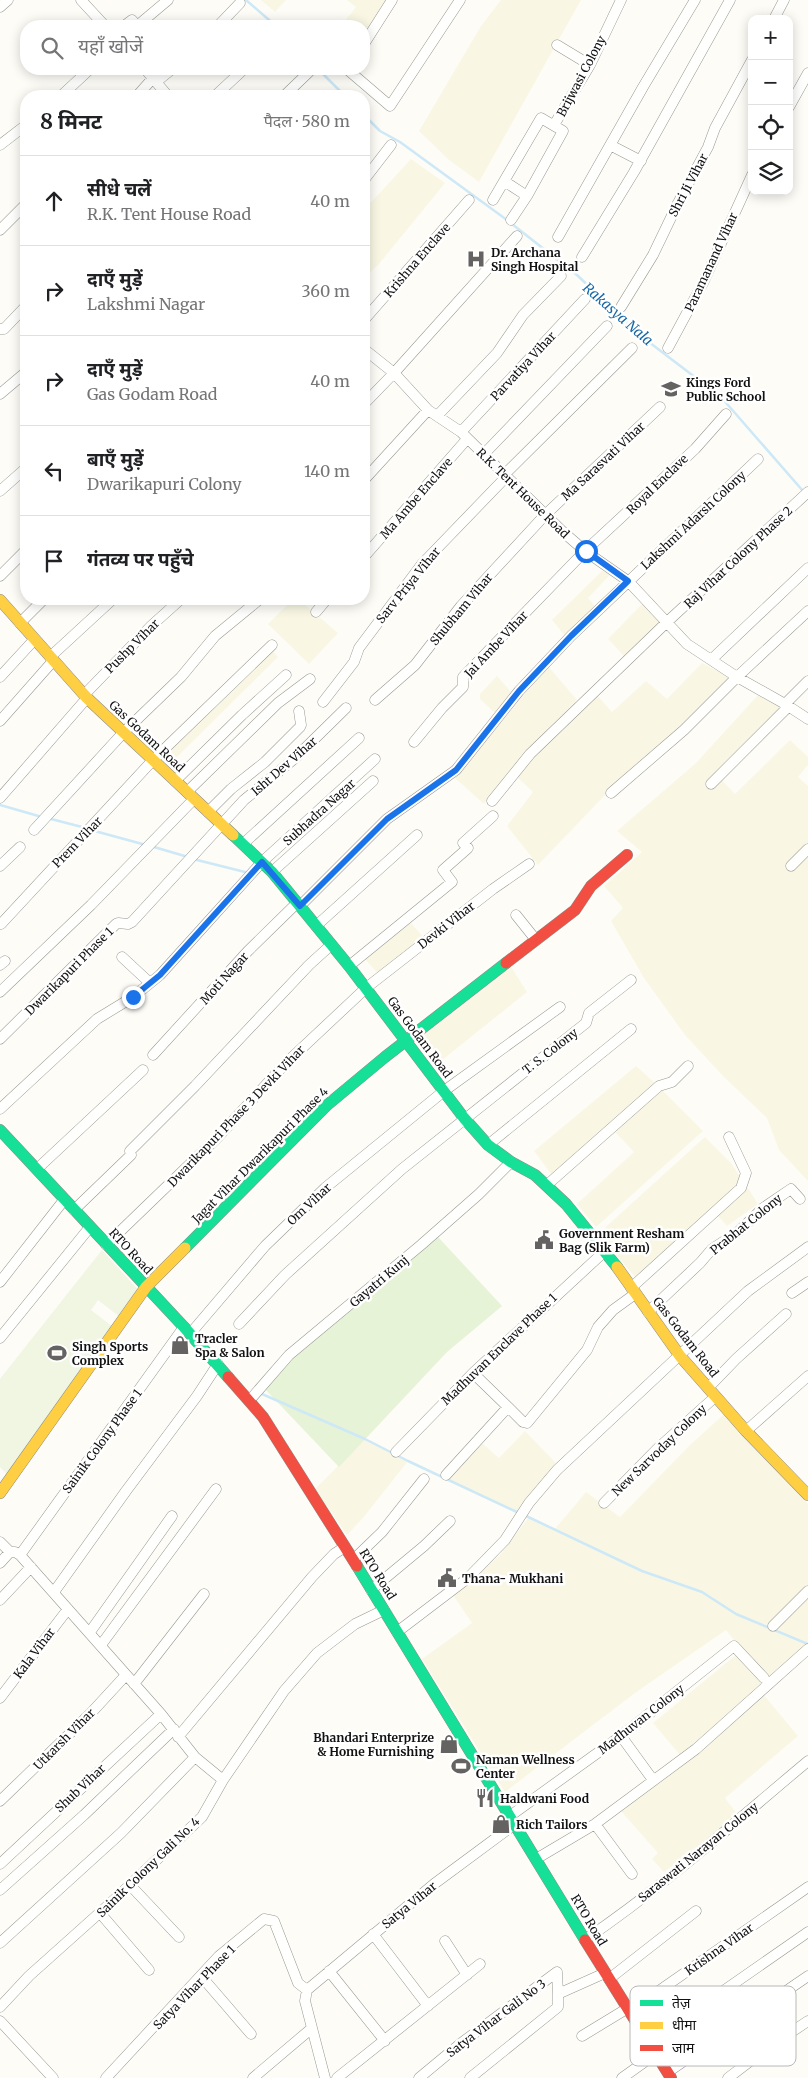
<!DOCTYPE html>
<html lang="hi">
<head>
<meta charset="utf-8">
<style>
	:root { --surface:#fff; --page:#f6f6f6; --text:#202124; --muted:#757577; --line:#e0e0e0 }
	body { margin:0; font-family:Merriweather,"Noto Sans Devanagari",serif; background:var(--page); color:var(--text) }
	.controls { position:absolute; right:15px; top:15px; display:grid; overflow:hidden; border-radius:10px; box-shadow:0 2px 12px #0003 }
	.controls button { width:45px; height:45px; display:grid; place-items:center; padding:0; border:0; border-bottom:1px solid var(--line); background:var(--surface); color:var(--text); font:25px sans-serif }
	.stop { position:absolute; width:15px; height:15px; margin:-11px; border:4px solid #1a73e8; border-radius:50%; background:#fff }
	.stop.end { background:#1a73e8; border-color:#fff; box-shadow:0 1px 5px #0008 }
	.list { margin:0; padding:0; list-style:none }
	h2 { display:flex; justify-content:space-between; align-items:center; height:65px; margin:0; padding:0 20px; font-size:21px }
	h2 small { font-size:16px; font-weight:400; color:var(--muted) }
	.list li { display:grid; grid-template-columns:32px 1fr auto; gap:15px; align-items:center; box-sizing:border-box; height:90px; padding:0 20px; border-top:1px solid var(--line) }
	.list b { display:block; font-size:19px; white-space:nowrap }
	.list p { margin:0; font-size:16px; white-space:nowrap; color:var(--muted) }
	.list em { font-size:16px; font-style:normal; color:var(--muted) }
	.icon { flex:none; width:28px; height:28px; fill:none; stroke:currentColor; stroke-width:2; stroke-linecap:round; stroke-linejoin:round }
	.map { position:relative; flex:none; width:808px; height:2078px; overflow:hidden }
	.search { position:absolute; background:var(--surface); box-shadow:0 2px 12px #0003; left:20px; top:20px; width:350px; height:55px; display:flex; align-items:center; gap:12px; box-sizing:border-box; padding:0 18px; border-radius:20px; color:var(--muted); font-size:19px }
	.panel { position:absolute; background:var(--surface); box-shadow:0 2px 12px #0003; left:20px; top:90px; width:350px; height:515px; border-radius:20px }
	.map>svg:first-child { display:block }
</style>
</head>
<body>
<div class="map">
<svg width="808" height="2078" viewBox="0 0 808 2078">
	<rect width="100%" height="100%" fill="#fdfcf7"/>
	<path fill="#f9f7e4" d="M261 0H286L275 12Z
		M347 0H388L364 36V26H351L345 21 356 7Z
		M501 0H581L479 182 449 160 419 131 481 26Z
		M411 159 445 183 379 264 364 278V210Z
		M602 571 610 575 588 598 595 606 565 636 552 620Z
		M293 599H298L338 633 309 664 268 624Z
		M644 602 661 622 624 656 608 639Z
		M271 649 278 657 175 759 167 752Z
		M702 663 729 677 692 717 608 792 538 865 507 826 533 792 516 776 540 750 596 694 612 712 646 681 667 699Z
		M548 666 577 700 523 755 484 804 455 778Z
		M497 676 513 694 496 714 480 699V694Z
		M759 694 782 707 717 775 735 794 790 740 808 757V765L798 777 808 786V1181L779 1150 767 1118 723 1076 685 1035 644 978 611 921 623 908 604 886 642 852 617 831 696 763Z
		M411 923 425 939 379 975 365 959Z
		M510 965 527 992 436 1065 416 1040Z
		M636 1066 655 1083 612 1124 552 1175 534 1151Z
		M661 1089 703 1131 596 1227 577 1204 634 1152 615 1132Z
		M705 1137 731 1163 741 1178 717 1207 636 1278 598 1234Z
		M748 1188 758 1204 727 1226 717 1215Z
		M723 1415 808 1504V1646L680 1755 653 1723 742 1650 726 1630 635 1693 505 1792 422 1659 472 1623 453 1595 500 1555 529 1517 554 1530 586 1492 620 1517 690 1445Z
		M525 1431 558 1465 518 1512 447 1480 482 1443 499 1458Z
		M365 1439 408 1461 363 1518 347 1535 315 1489Z
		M763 1694 798 1736 725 1798 738 1815 664 1872 652 1859 658 1853 620 1810Z"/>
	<path fill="#e7f3d7" d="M438 1237 502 1306 447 1352 339 1467 265 1389 291 1359Z"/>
	<path fill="#f0f6e1" d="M102 1250 139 1291 120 1317 98 1300 91 1310 113 1327 7 1474 0 1467V1379Z"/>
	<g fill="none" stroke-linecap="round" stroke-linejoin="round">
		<path stroke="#cde8f7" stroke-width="2.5" d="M246 0 276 26
			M318 69 345 96
			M364 115 380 131 400 142 507 220
			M512 224 577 275 641 336 721 397 803 491
			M0 805 42 817
			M51 819 86 828
			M91 830 146 845
			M154 847 188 857
			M197 860 249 873
			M262 1394 365 1439 408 1461 519 1513
			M524 1515 642 1571 702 1592 736 1614 808 1644"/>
		<g stroke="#979795" stroke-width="11">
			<path id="street" d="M81 0 105 26
				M0 7 8 0
				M774 19 784 0
				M124 26 132 20 137 26 168 0
				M218 26 240 3
				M364 44 392 0
				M557 45 590 65
				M145 69 168 96
				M348 70 390 106 460 0
				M156 82 172 69
				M61 96 90 69
				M137 96 153 78
				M215 96 244 69
				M284 96 310 71
				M789 107 808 73
				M554 125 590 65 621 0
				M0 145 26 125
				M610 145 641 161
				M364 180 391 145
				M504 181 527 196
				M493 200 541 118 563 131 527 196 511 220
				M0 230 26 204
				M558 237 643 87 695 0
				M582 257 634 172 730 0
				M621 307 653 255 678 203 708 147 715 128 752 60
				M364 320 469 200
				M0 329H4L26 306
				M668 348 703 283 752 175
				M364 349 394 373 428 410 461 432 562 531 585 551 628 581 687 644 737 677 785 704 808 719
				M0 394 26 372
				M364 404 394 373 517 236
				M437 416 497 353 523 315 561 276
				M461 432 585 299
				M484 454 607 326
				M504 475 632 348
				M364 480 428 410
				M0 491 26 468
				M364 557 467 439
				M0 576 26 550
				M316 612 327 599
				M20 623 44 599
				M50 657 113 599
				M711 660 808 568
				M0 677 34 640
				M84 695 151 626 181 599
				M375 700 415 665 461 606 545 515 660 407
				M323 702 354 662 359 648 422 564 506 477
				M785 704 808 681
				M0 721 53 661
				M414 742 442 708 463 687V677L585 551 695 449 726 414
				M175 781 242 715 286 675
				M711 784 789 706
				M187 792 278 703 310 679
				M611 793 684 730 737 677 808 611
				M0 798 87 698
				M492 801 530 754 667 622 808 492
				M208 812 231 789 265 762 300 727 301 725 299 711
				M34 830 123 733 181 677 215 636 260 599
				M243 844 359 738
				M0 866 20 847
				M791 866 808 849
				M272 872 373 781
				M300 906 387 819 456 770 519 691 571 636 758 459
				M516 915 536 940
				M1 924 153 760 272 645
				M316 926 417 835
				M122 957 150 983
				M0 965 5 961
				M349 966 452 882 443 870 468 848 463 843 493 816
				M0 992 91 905 194 799
				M0 1039 116 924 118 923 128 924 132 922 244 800 294 759 346 708
				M153 1055 248 951 297 903
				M0 1109 97 1019 133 997 160 975 262 862 375 759
				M488 1145 631 1029
				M37 1169 143 1070
				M547 1185 659 1086 672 1082 688 1066
				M74 1210 131 1155 130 1151 195 1086 309 965 331 945
				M106 1245 218 1137 285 1064 366 988 493 889 529 864
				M0 1282 64 1200
				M631 1288 741 1188 746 1173 729 1137
				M792 1293 808 1282
				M648 1312 700 1263 712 1249 738 1232 763 1208 791 1189 800 1199
				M239 1324 285 1275 402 1169 586 1023 589 1013 631 980
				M190 1334 265 1246 325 1188 444 1091 560 1007
				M0 1338 90 1227
				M473 1373 508 1407
				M708 1388 736 1359 786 1314
				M249 1401 289 1355 421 1245 479 1194 511 1162
				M746 1431 808 1376
				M396 1452 473 1373 605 1251
				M446 1475 508 1407 523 1422 527 1423 587 1350 598 1327 613 1310 635 1294
				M604 1503 657 1449 715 1397
				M0 1542 10 1552H15L20 1555 161 1714 195 1757 223 1780
				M20 1555 184 1327
				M353 1560 382 1532 424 1479
				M0 1563 10 1552
				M371 1590 424 1546 450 1521
				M54 1592 126 1491 197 1396 218 1364
				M0 1600 31 1567
				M773 1626 808 1591
				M90 1632 172 1516
				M397 1632 468 1578 505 1540 529 1503 557 1470 748 1291 808 1247
				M101 1645 216 1489
				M134 1684 204 1594
				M0 1698 68 1609
				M621 1736 653 1780
				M178 1737 312 1577 334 1554 345 1547
				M0 1801 91 1713 126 1675
				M510 1816 621 1736 734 1646 764 1678
				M595 1824 632 1874
				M536 1859 595 1824 696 1749 808 1649
				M0 1864 161 1714
				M130 1885 179 1937
				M0 1890 84 1815 174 1729
				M100 1913 149 1970
				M373 1934 428 2006
				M586 1939C664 1886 735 1822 808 1761
				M445 1941 467 1975
				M0 1943 121 1833 195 1757
				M329 1971 385 2041
				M201 1976 251 2034
				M609 1979 696 1911
				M307 1990 434 1884 515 1824
				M307 1990 305 2001 325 2078
				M0 2007 29 1976 115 1899 202 1817 223 1780 284 1691 317 1653 355 1624 384 1610
				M630 2011 808 1887
				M0 2021 53 2078
				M582 2036 628 2008
				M650 2042 808 1932
				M668 2072 808 1976
				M106 2078 219 1956 264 1919 274 1921 298 1983 307 1990
				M253 2078 312 2028
				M337 2078 480 1964
				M419 2078 460 2044 557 1972 558 1994
				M470 2078 558 2007V1994L605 1973
				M622 2078 657 2053
				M728 2078 766 2049 808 2021"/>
		</g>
		<g stroke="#8e8d8b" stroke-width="12">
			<path id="fast" d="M233 835 272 872 349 966 464 1118 488 1145 511 1162 535 1175 566 1204 617 1267
				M0 1130 184 1327 228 1377
				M185 1248 326 1106 385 1057 506 963
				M357 1566 585 1940"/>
		</g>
		<g stroke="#8e8d8b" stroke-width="12">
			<path id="slow" d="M0 600 87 698 233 835
				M617 1267 680 1356 746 1431 808 1495
				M0 1493 146 1287 185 1248"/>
		</g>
		<g stroke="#8e8d8b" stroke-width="12">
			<path id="jam" d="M506 963 575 910 591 886 627 855
				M228 1377 263 1417 357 1566
				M585 1940 671 2078"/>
		</g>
		<use href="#street" stroke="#fffffe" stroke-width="10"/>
		<use href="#fast" stroke="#16e098" stroke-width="11"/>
		<use href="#slow" stroke="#ffcf43" stroke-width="11"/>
		<use href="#jam" stroke="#f24e42" stroke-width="11"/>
	</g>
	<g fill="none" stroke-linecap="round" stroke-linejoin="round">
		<path stroke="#1a73e8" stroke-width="6" d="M133 997 160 975 262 862 300 906 387 819 456 770 519 691 571 636 628 581 586 551"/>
	</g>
	<defs>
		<g id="hospital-bare" transform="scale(1.5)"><path d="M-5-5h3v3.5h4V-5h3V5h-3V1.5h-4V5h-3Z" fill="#646362" stroke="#fff" stroke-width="2.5" paint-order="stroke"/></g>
		<g id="school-bare" transform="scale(1.5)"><path d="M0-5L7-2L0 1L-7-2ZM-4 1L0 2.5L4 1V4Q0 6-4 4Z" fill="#646362" stroke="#fff" stroke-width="2.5" paint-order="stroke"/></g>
		<g id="civic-bare" transform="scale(1.5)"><path d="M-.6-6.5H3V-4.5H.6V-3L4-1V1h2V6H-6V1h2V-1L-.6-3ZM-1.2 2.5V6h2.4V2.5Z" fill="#646362" stroke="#fff" stroke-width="2.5" paint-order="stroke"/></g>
		<g id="shop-bare" transform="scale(1.5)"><path d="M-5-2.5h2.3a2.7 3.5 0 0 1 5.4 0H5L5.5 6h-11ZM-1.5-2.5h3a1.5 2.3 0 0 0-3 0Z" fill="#646362" stroke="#fff" stroke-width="2.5" paint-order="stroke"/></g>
		<g id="stadium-bare" transform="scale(1.5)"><path d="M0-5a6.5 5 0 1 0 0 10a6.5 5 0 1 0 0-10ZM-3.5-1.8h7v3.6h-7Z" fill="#646362" stroke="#fff" stroke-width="2.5" paint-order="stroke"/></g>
		<g id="restaurant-bare" transform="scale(1.5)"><path d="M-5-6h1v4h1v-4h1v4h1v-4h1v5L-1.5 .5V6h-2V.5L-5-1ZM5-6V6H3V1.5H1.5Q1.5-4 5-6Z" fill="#646362" stroke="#fff" stroke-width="2.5" paint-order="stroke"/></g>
	</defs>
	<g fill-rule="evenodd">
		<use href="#hospital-bare" x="476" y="259"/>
		<use href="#school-bare" x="671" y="389"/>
		<use href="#civic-bare" x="544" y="1240"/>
		<use href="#shop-bare" x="180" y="1345"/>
		<use href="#stadium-bare" x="57" y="1353"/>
		<use href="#civic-bare" x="447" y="1578"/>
		<use href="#shop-bare" x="449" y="1744"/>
		<use href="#stadium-bare" x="461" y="1766"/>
		<use href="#restaurant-bare" x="485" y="1798"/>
		<use href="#shop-bare" x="501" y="1824"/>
	</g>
	<g text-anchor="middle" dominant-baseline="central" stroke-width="5" stroke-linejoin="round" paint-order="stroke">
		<g font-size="12" fill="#111" stroke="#fff">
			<text transform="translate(581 76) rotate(-62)">Brijwasi Colony</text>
			<text transform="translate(688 185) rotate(-62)">Shri Ji Vihar</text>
			<text transform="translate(417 260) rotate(-49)">Krishna Enclave</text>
			<text transform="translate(711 262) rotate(-65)">Paramanand Vihar</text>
			<text transform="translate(523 366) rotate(-47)">Parvatiya Vihar</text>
			<text transform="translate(603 461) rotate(-43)">Ma Sarasvati Vihar</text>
			<text transform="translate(657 484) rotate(-44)">Royal Enclave</text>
			<text transform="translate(523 493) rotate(44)">R.K. Tent House Road</text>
			<text transform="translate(416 498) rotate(-49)">Ma Ambe Enclave</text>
			<text transform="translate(693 520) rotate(-43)">Lakshmi Adarsh Colony</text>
			<text transform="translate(738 557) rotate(-43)">Raj Vihar Colony Phase 2</text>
			<text transform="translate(408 585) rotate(-51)">Sarv Priya Vihar</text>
			<text transform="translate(461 609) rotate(-50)">Shubham Vihar</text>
			<text transform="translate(496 644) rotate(-47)">Jai Ambe Vihar</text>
			<text transform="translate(132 646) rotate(-45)">Pushp Vihar</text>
			<text transform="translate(147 736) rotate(43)">Gas Godam Road</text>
			<text transform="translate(284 766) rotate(-41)">Isht Dev Vihar</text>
			<text transform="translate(319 812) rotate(-42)">Subhadra Nagar</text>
			<text transform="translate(77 842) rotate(-46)">Prem Vihar</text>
			<text transform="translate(446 925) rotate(-38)">Devki Vihar</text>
			<text transform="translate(69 971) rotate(-45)">Dwarikapuri Phase 1</text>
			<text transform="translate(224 978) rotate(-48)">Moti Nagar</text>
			<text transform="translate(420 1037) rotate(53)">Gas Godam Road</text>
			<text transform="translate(550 1051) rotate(-38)">T. S. Colony</text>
			<text transform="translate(236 1116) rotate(-46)">Dwarikapuri Phase 3 Devki Vihar</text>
			<text transform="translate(260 1155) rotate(-45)">Jagat Vihar Dwarikapuri Phase 4</text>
			<text transform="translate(309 1204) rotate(-43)">Om Vihar</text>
			<text transform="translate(746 1224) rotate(-39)">Prabhat Colony</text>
			<text transform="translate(131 1251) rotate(47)">RTO Road</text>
			<text transform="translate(379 1281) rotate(-40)">Gayatri Kunj</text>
			<text transform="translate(686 1337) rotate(52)">Gas Godam Road</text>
			<text transform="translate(499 1349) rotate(-44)">Madhuvan Enclave Phase 1</text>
			<text transform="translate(102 1441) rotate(-54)">Sainik Colony Phase 1</text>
			<text transform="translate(659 1450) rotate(-44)">New Sarvoday Colony</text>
			<text transform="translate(378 1574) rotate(58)">RTO Road</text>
			<text transform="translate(34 1653) rotate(-53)">Kala Vihar</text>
			<text transform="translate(641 1719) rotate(-38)">Madhuvan Colony</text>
			<text transform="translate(64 1739) rotate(-45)">Utkarsh Vihar</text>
			<text transform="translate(80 1788) rotate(-43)">Shub Vihar</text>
			<text transform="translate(698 1852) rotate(-39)">Saraswati Narayan Colony</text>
			<text transform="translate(148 1867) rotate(-44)">Sainik Colony Gali No. 4</text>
			<text transform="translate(409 1905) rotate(-39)">Satya Vihar</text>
			<text transform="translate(589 1920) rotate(59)">RTO Road</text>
			<text transform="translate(719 1949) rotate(-35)">Krishna Vihar</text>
			<text transform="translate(194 1987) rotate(-46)">Satya Vihar Phase 1</text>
			<text transform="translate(496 2018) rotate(-37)">Satya Vihar Gali No 3</text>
		</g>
		<g font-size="12" font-weight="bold" fill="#111" stroke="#fff" text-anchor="start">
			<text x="491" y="252">Dr. Archana<tspan x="491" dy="14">Singh Hospital</tspan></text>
			<text x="686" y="382">Kings Ford<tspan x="686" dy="14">Public School</tspan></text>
			<text x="559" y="1233">Government Resham<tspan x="559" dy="14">Bag (Slik Farm)</tspan></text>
			<text x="195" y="1338">Tracler<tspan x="195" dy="14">Spa &amp; Salon</tspan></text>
			<text x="72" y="1346">Singh Sports<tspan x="72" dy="14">Complex</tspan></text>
			<text x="462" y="1578">Thana- Mukhani</text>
			<text x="434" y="1737" text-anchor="end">Bhandari Enterprize<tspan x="434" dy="14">&amp; Home Furnishing</tspan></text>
			<text x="476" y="1759">Naman Wellness<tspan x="476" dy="14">Center</tspan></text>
			<text x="500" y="1798">Haldwani Food</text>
			<text x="516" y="1824">Rich Tailors</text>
		</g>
		<g font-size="14" font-style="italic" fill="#1768a6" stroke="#fff">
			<text transform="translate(618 314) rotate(41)">Rakasya Nala</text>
		</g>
	</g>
	<rect x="630" y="1986" width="166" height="80" rx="8" fill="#fff" stroke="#b8b8b8" stroke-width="1"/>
	<rect x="640" y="2000" width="23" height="6" fill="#16e098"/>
	<rect x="640" y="2022" width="23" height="7" fill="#ffcf43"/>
	<rect x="640" y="2045" width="23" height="6" fill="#f24e42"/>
	<g font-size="14" fill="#111">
		<text x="672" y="2008">तेज़</text>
		<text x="672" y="2030">धीमा</text>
		<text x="672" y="2053">जाम</text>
	</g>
</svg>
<div class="controls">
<button>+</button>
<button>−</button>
<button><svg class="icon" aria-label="locate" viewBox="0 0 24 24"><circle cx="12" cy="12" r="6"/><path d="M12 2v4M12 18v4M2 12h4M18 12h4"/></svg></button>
<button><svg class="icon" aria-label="layers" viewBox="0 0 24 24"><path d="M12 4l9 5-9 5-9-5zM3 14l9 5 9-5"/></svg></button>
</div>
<div class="stop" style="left:586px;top:551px"></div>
<div class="stop end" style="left:133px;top:997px"></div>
<div class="search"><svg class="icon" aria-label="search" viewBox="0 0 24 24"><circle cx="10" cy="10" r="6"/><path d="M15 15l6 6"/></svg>यहाँ खोजें</div>
<section class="panel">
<h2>8 मिनट<small>पैदल · 580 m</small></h2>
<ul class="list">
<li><svg class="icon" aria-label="ahead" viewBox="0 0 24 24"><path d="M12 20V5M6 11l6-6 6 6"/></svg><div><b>सीधे चलें</b><p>R.K. Tent House Road</p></div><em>40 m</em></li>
<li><svg class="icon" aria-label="right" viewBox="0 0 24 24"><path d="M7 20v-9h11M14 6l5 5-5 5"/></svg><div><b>दाएँ मुड़ें</b><p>Lakshmi Nagar</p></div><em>360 m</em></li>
<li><svg class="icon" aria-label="right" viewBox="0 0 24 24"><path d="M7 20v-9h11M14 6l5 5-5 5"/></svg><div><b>दाएँ मुड़ें</b><p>Gas Godam Road</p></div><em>40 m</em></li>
<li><svg class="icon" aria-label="left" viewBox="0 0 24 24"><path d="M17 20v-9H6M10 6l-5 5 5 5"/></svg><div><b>बाएँ मुड़ें</b><p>Dwarikapuri Colony</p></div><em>140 m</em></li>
<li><svg class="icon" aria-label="arrive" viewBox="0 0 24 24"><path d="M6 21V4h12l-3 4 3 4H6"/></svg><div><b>गंतव्य पर पहुँचे</b></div></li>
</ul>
</section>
</div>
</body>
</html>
